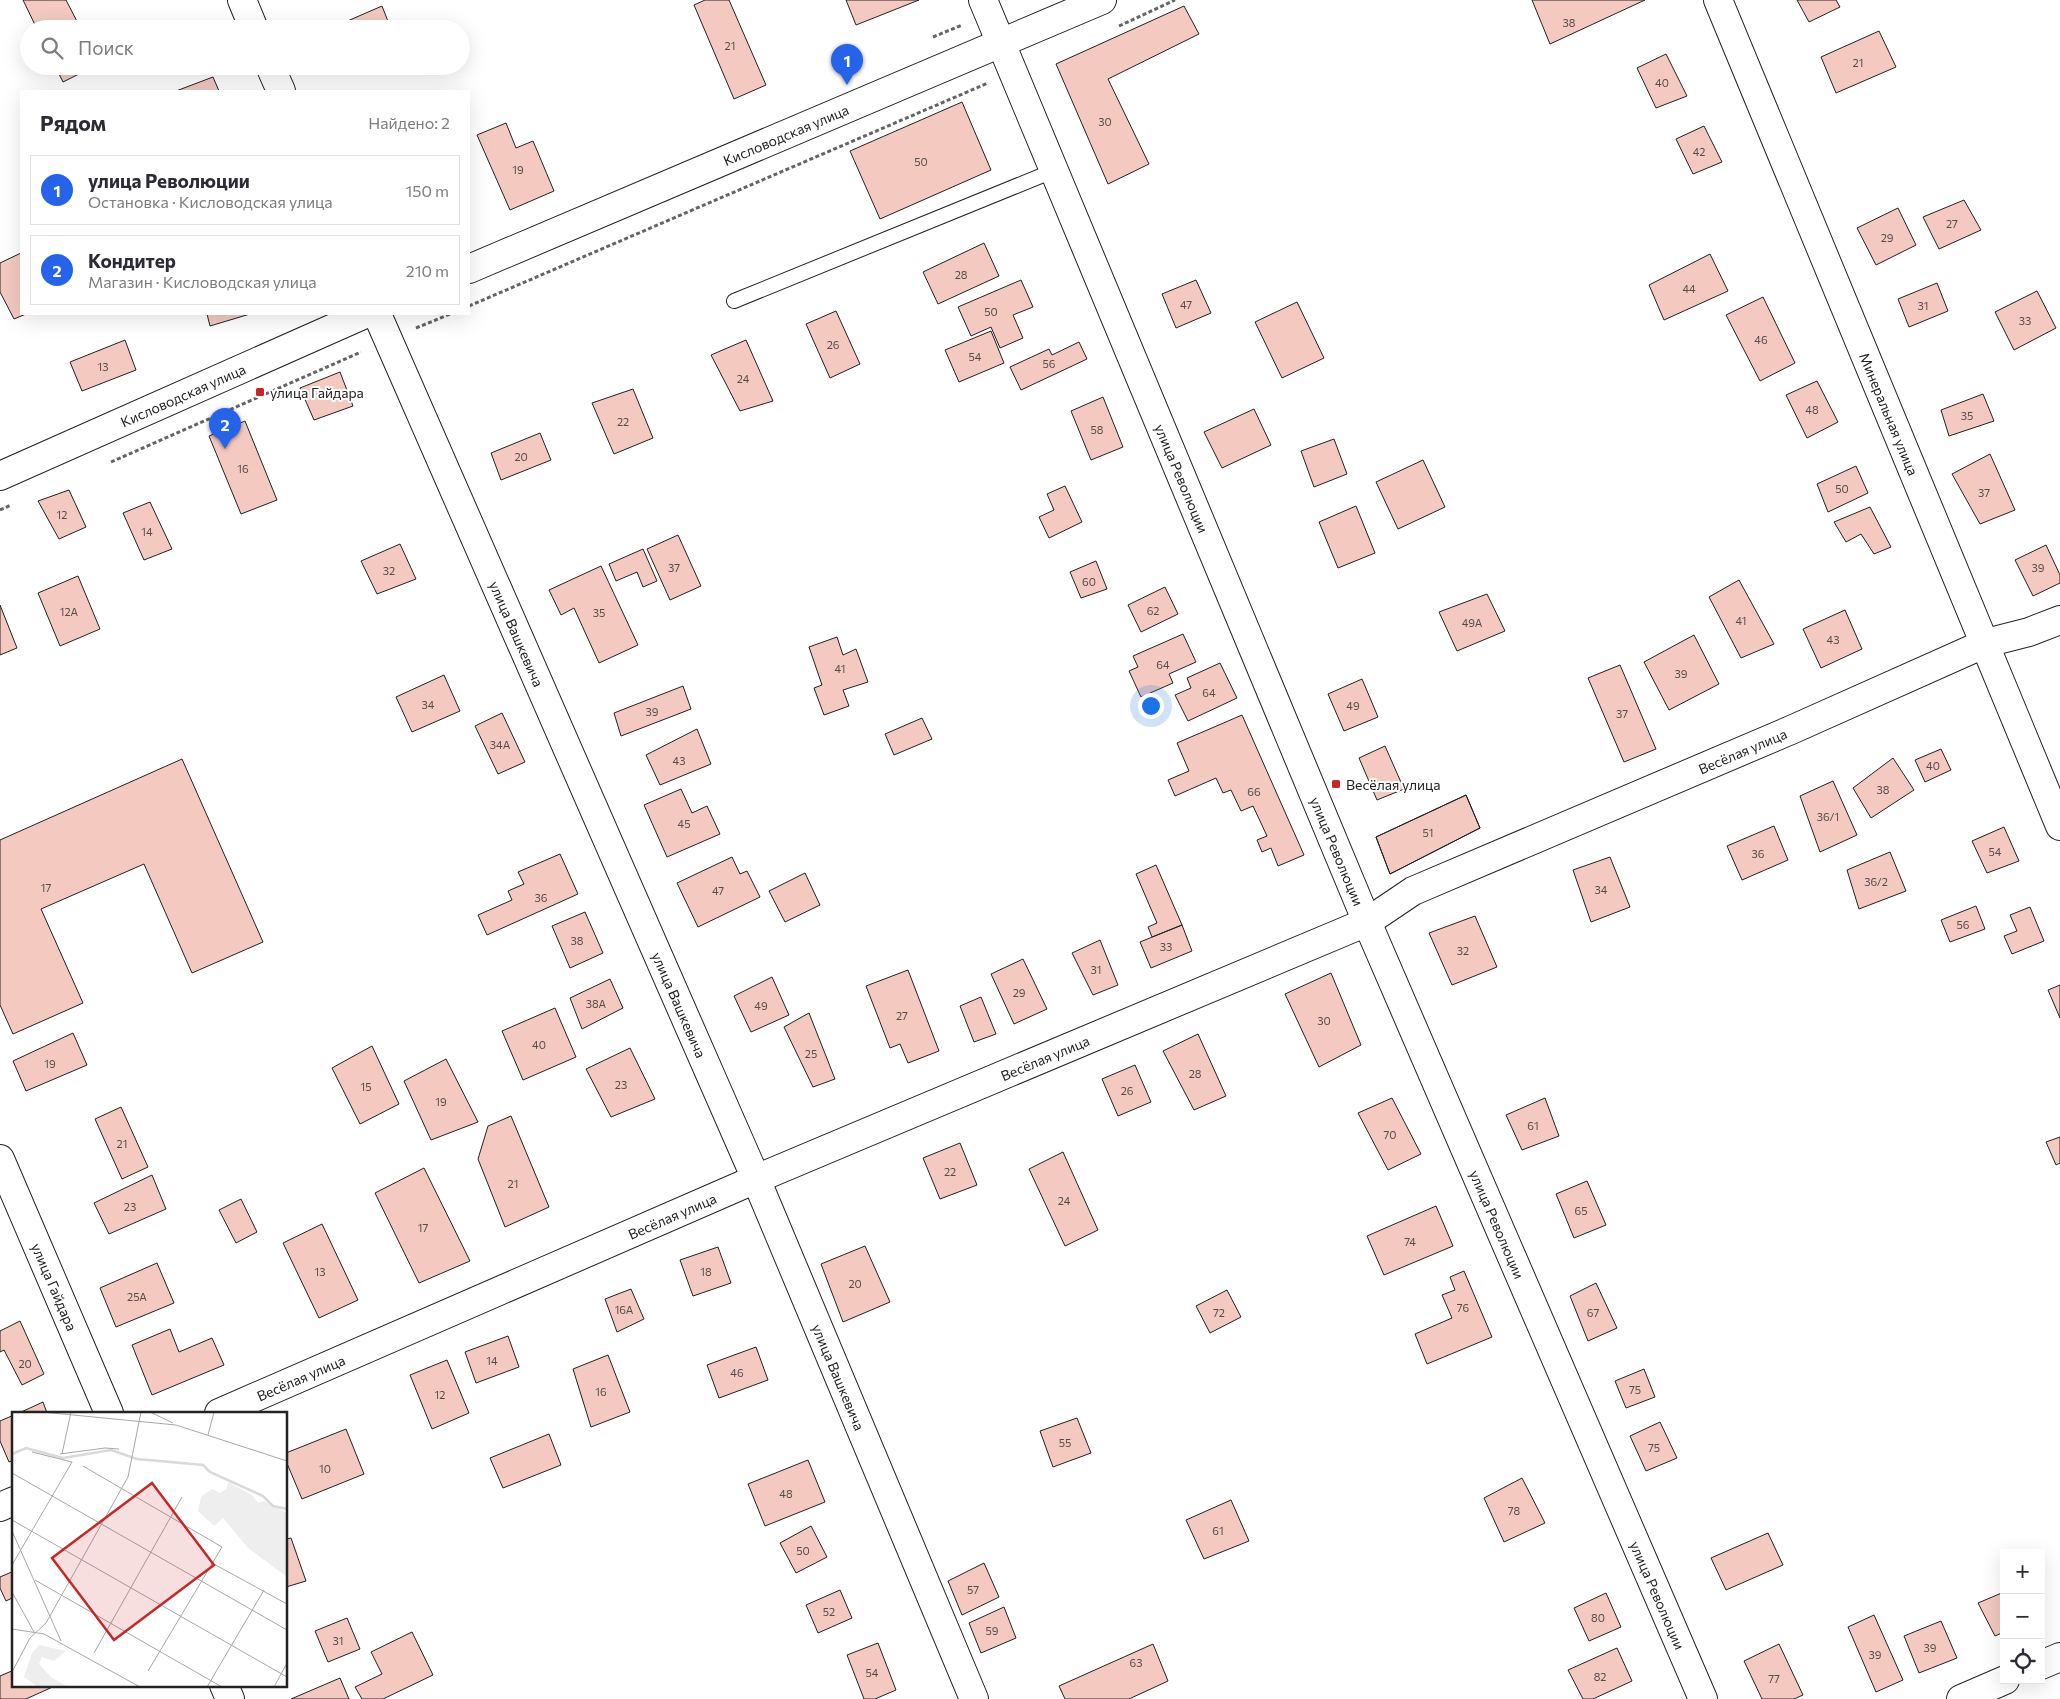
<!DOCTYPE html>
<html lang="ru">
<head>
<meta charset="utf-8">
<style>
	:root { --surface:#fff; --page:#f2f2f3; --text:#2b2b33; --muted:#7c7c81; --line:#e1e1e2; --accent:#2563eb }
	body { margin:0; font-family:Commissioner,sans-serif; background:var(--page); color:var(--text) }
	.controls { position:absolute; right:15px; bottom:15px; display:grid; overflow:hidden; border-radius:0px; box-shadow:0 5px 20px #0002 }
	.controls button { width:45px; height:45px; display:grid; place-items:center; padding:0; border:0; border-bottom:1px solid var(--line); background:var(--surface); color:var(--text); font:25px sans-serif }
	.you { position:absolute; left:1150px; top:705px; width:18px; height:18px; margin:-12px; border:4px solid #fff; border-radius:50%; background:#1a73e8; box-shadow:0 0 0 8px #1a73e833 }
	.badge { display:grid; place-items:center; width:32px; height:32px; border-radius:50%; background:var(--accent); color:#fff; font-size:16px; font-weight:700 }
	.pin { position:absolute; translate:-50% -41px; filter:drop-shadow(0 1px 2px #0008) }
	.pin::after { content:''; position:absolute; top:26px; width:18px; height:15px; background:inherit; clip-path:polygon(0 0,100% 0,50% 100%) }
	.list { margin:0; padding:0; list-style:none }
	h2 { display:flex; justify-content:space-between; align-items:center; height:65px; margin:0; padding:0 20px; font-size:21px }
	h2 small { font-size:16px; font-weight:400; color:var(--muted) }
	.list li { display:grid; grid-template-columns:32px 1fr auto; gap:15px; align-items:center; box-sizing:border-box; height:70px; margin:0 10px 10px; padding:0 10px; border:1px solid var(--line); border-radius:0px }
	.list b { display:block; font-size:19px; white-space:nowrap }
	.list p { margin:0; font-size:16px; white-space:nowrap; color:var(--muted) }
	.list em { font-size:16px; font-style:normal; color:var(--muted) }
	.icon { flex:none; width:28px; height:28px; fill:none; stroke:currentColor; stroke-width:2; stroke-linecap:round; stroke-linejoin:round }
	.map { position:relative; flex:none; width:2060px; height:1699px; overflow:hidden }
	.search { position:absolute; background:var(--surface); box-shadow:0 5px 20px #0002; left:20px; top:20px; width:450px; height:55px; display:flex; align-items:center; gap:12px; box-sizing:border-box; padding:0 18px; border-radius:28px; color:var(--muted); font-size:19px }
	.panel { position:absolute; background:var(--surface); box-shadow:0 5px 20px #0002; left:20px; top:90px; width:450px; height:225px; border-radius:0px }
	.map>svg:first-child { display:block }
</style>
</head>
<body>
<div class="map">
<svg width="2060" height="1699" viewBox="0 0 2060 1699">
	<rect width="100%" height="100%" fill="#fff"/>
	<path fill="#f3c9c0" stroke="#222" d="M23 0H66L81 29H37Z
		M705 0H729L766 85 734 99 694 5Z
		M846 0H919L856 25Z
		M1532 0H1645L1550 44Z
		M1797 0H1836L1840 7 1809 22Z
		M382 6 391 29H329Z
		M1184 6 1199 34 1108 79 1149 164 1108 184 1056 64Z
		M1879 31 1896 67 1836 93 1821 57Z
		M1666 54 1687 96 1656 108 1637 68Z
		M55 66H95L63 82Z
		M323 66H342L327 73Z
		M213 77 219 91H176Z
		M962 102 991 170 880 219 850 151Z
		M506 123 516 148 533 141 554 191 510 210 477 135Z
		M1704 126 1722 162 1693 174 1676 139Z
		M1964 200 1981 230 1939 249 1923 217Z
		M1898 208 1916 245 1876 265 1857 228Z
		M984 243 999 276 938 304 923 272Z
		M21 253V314H26L14 319 0 292V263Z
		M1710 254 1728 291 1664 320 1649 285Z
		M1021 280 1033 307 1013 315 1023 338 1000 348 991 327 971 336 958 307Z
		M1196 280 1211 313 1176 328 1162 294Z
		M1937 283 1948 311 1909 327 1898 299Z
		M2037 291 2056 328 2014 350 1995 312Z
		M1763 297 1795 363 1760 381 1726 315Z
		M1297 302 1324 358 1282 378 1255 322Z
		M836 311 860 364 830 378 806 324Z
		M207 314H250L210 326Z
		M991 331 1004 363 959 382 945 350Z
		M125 340 136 370 82 391 70 362Z
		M746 340 773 401 740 411 711 355Z
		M1079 342 1087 359 1021 390 1010 367 1049 349 1052 355Z
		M340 372 353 406 314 420 300 388Z
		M1817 381 1838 422 1807 438 1786 395Z
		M633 389 653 438 614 454 592 403Z
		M1983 394 1994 421 1949 436 1941 410Z
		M1103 397 1123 447 1091 460 1071 411Z
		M1254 409 1271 445 1222 468 1204 432Z
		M245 421 277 500 241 514 209 436Z
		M540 433 551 460 501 480 491 453Z
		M1334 439 1347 474 1314 487 1301 451Z
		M1990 454 2015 510 1980 524 1952 474Z
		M1423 460 1445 507 1398 529 1376 482Z
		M1856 466 1868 493 1828 512 1817 484Z
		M1065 486 1082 522 1049 538 1039 517 1054 510 1047 494Z
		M69 490 86 527 59 539 38 501Z
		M150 502 172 549 144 560 123 513Z
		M1356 506 1375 553 1338 568 1319 522Z
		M1870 507 1891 547 1874 554 1861 534 1846 542 1834 522Z
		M678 535 701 586 670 600 647 549Z
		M400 544 416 579 377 594 361 561Z
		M2046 545 2060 575V583L2033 596 2015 560Z
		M643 549 657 581 643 587 637 572 616 581 609 564Z
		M1096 561 1107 589 1081 598 1070 572Z
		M601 566 638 645 599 663 574 608 561 615 549 590Z
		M78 576 100 629 60 646 38 593Z
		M1739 580 1774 644 1741 658 1709 597Z
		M1165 587 1178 614 1141 632 1128 605Z
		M1487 594 1505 631 1457 651 1439 612Z
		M0 605 17 648 0 655Z
		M1845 610 1862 649 1821 668 1803 629Z
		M1183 634 1196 662 1169 674 1173 683 1141 697 1129 671 1138 667 1133 656Z
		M1694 635 1719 684 1669 710 1644 662Z
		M837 637 843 655 856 649 868 682 843 690 849 706 824 715 814 688 822 685 809 647Z
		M1220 663 1237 698 1188 721 1175 695 1191 688 1187 678Z
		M1620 665 1656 749 1624 762 1588 678Z
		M444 675 460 711 412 732 396 697Z
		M1362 679 1378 717 1344 731 1328 694Z
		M683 686 691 709 621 736 614 713Z
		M502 713 525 762 498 774 475 726Z
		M1242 715 1304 855 1278 866 1271 848 1262 852 1257 840 1267 836 1253 806 1241 811 1231 790 1223 793 1216 778 1175 796 1168 780 1189 771 1177 743Z
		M922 718 932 739 894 755 885 734Z
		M697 729 711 764 660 785 646 755Z
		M1385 746 1404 789 1377 800 1359 758Z
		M1941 749 1951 770 1925 782 1915 760Z
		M1893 758 1914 790 1871 818 1853 788Z
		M182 759 263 942 192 973 144 864 41 909 83 1003 13 1034 0 1005V840Z
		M1833 781 1857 835 1820 852 1800 796Z
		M681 789 692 813 707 806 720 834 667 857 644 805Z
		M1466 795 1480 828 1390 874 1376 837Z
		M1466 795 1480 828 1390 874 1376 837Z
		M1774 826 1788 860 1742 880 1727 846Z
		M2004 827 2019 861 1987 873 1972 841Z
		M1890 852 1906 891 1859 909 1847 870Z
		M560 854 578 894 487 935 478 915 512 900 508 891 524 884 518 872Z
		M732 857 740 874 747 871 760 897 698 927 677 883Z
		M1610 857 1630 907 1591 922 1573 870Z
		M1156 865 1182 925 1152 937 1148 927 1157 923 1136 874Z
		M805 873 820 905 785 922 769 891Z
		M1976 906 1985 929 1950 942 1941 920Z
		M2030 907 2044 941 2012 954 2004 936 2017 931 2010 915Z
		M585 912 603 953 570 968 552 926Z
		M1475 916 1497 967 1452 985 1429 933Z
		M1182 925 1192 951 1151 968 1140 942Z
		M1100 940 1118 985 1093 995 1072 953Z
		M1023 959 1047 1009 1014 1024 991 974Z
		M908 970 939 1051 908 1063 900 1044 890 1048 866 986Z
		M1331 973 1361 1045 1319 1067 1285 994Z
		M772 977 789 1015 751 1032 734 996Z
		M610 979 623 1008 582 1029 570 998Z
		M2060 985V1018L2048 990Z
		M981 997 996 1034 974 1042 960 1006Z
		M555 1008 576 1057 523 1080 502 1031Z
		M809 1013 835 1079 813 1087 784 1027Z
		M73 1033 87 1065 26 1091 13 1061Z
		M1198 1034 1226 1096 1194 1110 1163 1051Z
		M372 1046 399 1104 360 1124 332 1068Z
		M630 1048 655 1099 611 1117 586 1069Z
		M446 1059 478 1122 431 1140 404 1081Z
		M1135 1065 1151 1102 1118 1116 1102 1079Z
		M1392 1098 1421 1154 1388 1170 1358 1113Z
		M1545 1098 1559 1136 1522 1150 1506 1115Z
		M121 1107 148 1167 122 1179 95 1119Z
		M511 1116 549 1207 505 1227 478 1159 488 1126Z
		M2060 1137V1163L2056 1165 2046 1142Z
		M960 1143 977 1185 940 1199 923 1158Z
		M1063 1152 1098 1230 1065 1246 1029 1169Z
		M424 1168 470 1261 419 1283 375 1193Z
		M152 1175 166 1209 109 1234 94 1203Z
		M1587 1181 1606 1225 1574 1238 1556 1194Z
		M241 1199 257 1232 236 1243 219 1210Z
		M1436 1206 1453 1246 1384 1275 1367 1236Z
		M322 1224 358 1300 319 1318 283 1243Z
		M865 1246 890 1302 843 1322 821 1264Z
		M718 1247 731 1283 693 1296 680 1260Z
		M157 1263 174 1303 116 1327 100 1288Z
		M1464 1271 1492 1337 1427 1364 1415 1334 1452 1318 1442 1295 1455 1290 1450 1277Z
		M1596 1283 1617 1328 1588 1341 1570 1296Z
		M631 1289 644 1319 617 1332 605 1299Z
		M1227 1290 1241 1317 1210 1333 1196 1306Z
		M20 1321 44 1374 22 1385 4 1350 0 1352V1331Z
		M170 1329 179 1352 212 1338 224 1365 152 1395 132 1345Z
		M508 1336 519 1367 476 1383 465 1352Z
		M756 1347 768 1380 719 1398 707 1365Z
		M608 1355 630 1412 591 1427 573 1369Z
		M447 1360 469 1413 432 1429 410 1375Z
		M1644 1369 1655 1397 1626 1408 1615 1381Z
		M43 1402 47 1413H19Z
		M14 1415V1460L9 1462 0 1441V1421Z
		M1077 1418 1091 1453 1053 1467 1040 1431Z
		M1660 1422 1677 1458 1646 1471 1630 1436Z
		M346 1429 364 1474 302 1499 286 1461V1453Z
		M549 1434 561 1465 503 1488 490 1458Z
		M808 1460 825 1502 765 1526 748 1484Z
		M1522 1478 1545 1523 1504 1542 1484 1498Z
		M1231 1500 1249 1541 1204 1559 1186 1520Z
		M811 1526 827 1557 796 1573 780 1543Z
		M1768 1533 1783 1565 1726 1590 1711 1558Z
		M291 1538 306 1581 286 1587V1539Z
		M984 1563 999 1597 962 1615 948 1581Z
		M14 1571V1597L6 1601 0 1588V1577Z
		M840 1590 852 1618 818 1633 806 1605Z
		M2004 1592V1632L1995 1636 1978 1603Z
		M1606 1593 1621 1627 1589 1641 1574 1608Z
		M1004 1607 1016 1638 981 1653 969 1623Z
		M1874 1615 1903 1680 1876 1692 1848 1627Z
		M347 1618 360 1649 328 1662 315 1631Z
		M1941 1621 1957 1658 1919 1673 1904 1636Z
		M412 1632 433 1675 383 1699H362L355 1687 382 1674 371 1652Z
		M878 1643 896 1690 875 1699H864L847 1655Z
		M1153 1644 1168 1681 1129 1699H1065L1059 1686Z
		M1779 1644 1803 1695 1794 1699H1762L1744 1661Z
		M1617 1648 1632 1681 1593 1699H1583L1568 1670Z
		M14 1670V1685H57L26 1699H0V1676Z
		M340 1678 349 1699H291Z"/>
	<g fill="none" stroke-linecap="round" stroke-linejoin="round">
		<g stroke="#222" stroke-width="16">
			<path id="service" d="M734 301 1053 171"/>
		</g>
		<g stroke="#222" stroke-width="30">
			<g id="minor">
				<path d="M242 0 254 29"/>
				<path id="s1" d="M983 0 1367 922 1703 1699"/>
				<path id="s2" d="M1718 0 2060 826"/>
				<path d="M270 66 281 91"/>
				<path id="s3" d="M377 314 756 1179 974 1699"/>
				<path id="s4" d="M0 1159 109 1413"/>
				<path id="s5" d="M219 1413 756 1179 1367 922 1413 891 1791 730 1986 643 2029 632 2060 620"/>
				<path d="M0 1507 14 1501"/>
				<path d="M2041 1665 2060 1657"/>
				<path d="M224 1685 230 1699"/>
				<path d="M1961 1699 2005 1680"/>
			</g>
		</g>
		<g stroke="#222" stroke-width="30">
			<g id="secondary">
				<path id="s6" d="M469 269 1102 0"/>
				<path id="s7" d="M0 476 365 314"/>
			</g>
		</g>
		<path stroke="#646464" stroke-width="3" stroke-dasharray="4 2.5" stroke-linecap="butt" d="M1119 26 1175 0
			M933 37 962 25
			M469 306 988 83
			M416 328 450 314
			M111 462 361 352
			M0 510 11 505"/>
		<use href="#service" stroke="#fff" stroke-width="14"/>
		<use href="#minor" stroke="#fff" stroke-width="28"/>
		<use href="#secondary" stroke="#fff" stroke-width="28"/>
	</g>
	<g fill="#c62828" stroke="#fff" stroke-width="2">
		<rect x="255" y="387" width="10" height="10" rx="2.5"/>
		<rect x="1331" y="779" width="10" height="10" rx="2.5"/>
	</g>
	<g text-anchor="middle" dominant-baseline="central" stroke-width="4" stroke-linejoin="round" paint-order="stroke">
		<g font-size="11" fill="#564c4a">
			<text x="1569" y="22">38</text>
			<text x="730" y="45">21</text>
			<text x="1858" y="62">21</text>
			<text x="1662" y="82">40</text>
			<text x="1105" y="121">30</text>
			<text x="1699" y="151">42</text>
			<text x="921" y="161">50</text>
			<text x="518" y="169">19</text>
			<text x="1952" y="223">27</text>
			<text x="1887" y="237">29</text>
			<text x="961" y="274">28</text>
			<text x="1689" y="288">44</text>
			<text x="1186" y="304">47</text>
			<text x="1923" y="305">31</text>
			<text x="991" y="311">50</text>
			<text x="2025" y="320">33</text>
			<text x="1761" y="339">46</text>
			<text x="833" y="344">26</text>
			<text x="975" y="356">54</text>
			<text x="1049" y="363">56</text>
			<text x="103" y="366">13</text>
			<text x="743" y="378">24</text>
			<text x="1812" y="409">48</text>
			<text x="1967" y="415">35</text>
			<text x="623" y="421">22</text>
			<text x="1097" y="429">58</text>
			<text x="521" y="456">20</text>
			<text x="243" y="468">16</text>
			<text x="1842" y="488">50</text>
			<text x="1984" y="492">37</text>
			<text x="62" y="514">12</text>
			<text x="147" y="531">14</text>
			<text x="674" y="567">37</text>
			<text x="2038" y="567">39</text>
			<text x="389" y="570">32</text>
			<text x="1089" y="581">60</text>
			<text x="1153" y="610">62</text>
			<text x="69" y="611">12А</text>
			<text x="599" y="612">35</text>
			<text x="1741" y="620">41</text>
			<text x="1472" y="622">49А</text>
			<text x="1833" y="639">43</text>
			<text x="1163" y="664">64</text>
			<text x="840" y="668">41</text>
			<text x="1681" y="673">39</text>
			<text x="1209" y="692">64</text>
			<text x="428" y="704">34</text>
			<text x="1353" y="705">49</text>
			<text x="652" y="711">39</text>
			<text x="1622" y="713">37</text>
			<text x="500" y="744">34А</text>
			<text x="679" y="760">43</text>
			<text x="1933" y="765">40</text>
			<text x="1883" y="789">38</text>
			<text x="1254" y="791">66</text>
			<text x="1828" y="816">36/1</text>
			<text x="684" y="823">45</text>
			<text x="1428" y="832">51</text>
			<text x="1995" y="851">54</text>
			<text x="1758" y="853">36</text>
			<text x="1876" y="881">36/2</text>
			<text x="46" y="887">17</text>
			<text x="1601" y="889">34</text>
			<text x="718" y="890">47</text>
			<text x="541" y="897">36</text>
			<text x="1963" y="924">56</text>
			<text x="577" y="940">38</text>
			<text x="1166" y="946">33</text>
			<text x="1463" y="950">32</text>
			<text x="1096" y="969">31</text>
			<text x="1019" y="992">29</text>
			<text x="596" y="1003">38А</text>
			<text x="761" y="1005">49</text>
			<text x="902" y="1015">27</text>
			<text x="1324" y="1020">30</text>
			<text x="539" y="1044">40</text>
			<text x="811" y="1053">25</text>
			<text x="50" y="1063">19</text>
			<text x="1195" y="1073">28</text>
			<text x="621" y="1084">23</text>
			<text x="366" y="1086">15</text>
			<text x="1127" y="1090">26</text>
			<text x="441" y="1101">19</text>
			<text x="1533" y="1125">61</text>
			<text x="1390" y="1134">70</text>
			<text x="122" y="1143">21</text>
			<text x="950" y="1171">22</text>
			<text x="513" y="1183">21</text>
			<text x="1064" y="1200">24</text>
			<text x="130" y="1206">23</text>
			<text x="1581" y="1210">65</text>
			<text x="423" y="1227">17</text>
			<text x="1410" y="1241">74</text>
			<text x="320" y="1271">13</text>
			<text x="706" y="1271">18</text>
			<text x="855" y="1283">20</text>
			<text x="137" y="1296">25А</text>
			<text x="1463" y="1307">76</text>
			<text x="624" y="1309">16А</text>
			<text x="1219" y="1312">72</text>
			<text x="1593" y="1312">67</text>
			<text x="492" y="1360">14</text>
			<text x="25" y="1363">20</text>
			<text x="737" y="1372">46</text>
			<text x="1635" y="1389">75</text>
			<text x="601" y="1391">16</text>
			<text x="440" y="1394">12</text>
			<text x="1065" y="1442">55</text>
			<text x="1654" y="1447">75</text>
			<text x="325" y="1468">10</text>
			<text x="786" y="1493">48</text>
			<text x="1514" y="1510">78</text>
			<text x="1218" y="1530">61</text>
			<text x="803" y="1550">50</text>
			<text x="973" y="1589">57</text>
			<text x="829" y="1611">52</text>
			<text x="1598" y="1617">80</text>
			<text x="992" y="1630">59</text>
			<text x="338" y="1640">31</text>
			<text x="1930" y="1647">39</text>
			<text x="1875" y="1654">39</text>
			<text x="1136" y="1662">63</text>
			<text x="872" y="1672">54</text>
			<text x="1600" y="1676">82</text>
			<text x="1774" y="1678">77</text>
		</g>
		<g font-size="14" fill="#222" stroke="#fff">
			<text stroke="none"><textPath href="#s6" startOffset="344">Кисловодская улица</textPath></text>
			<text stroke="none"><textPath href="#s7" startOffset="200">Кисловодская улица</textPath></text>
			<text stroke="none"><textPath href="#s2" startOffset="448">Минеральная улица</textPath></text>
			<text stroke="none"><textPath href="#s1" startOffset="518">улица Революции</textPath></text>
			<text stroke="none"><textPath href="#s3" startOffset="349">улица Вашкевича</textPath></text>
			<text stroke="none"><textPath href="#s5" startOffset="1662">Весёлая улица</textPath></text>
			<text stroke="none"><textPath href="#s1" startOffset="922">улица Революции</textPath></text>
			<text stroke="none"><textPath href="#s3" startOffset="754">улица Вашкевича</textPath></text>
			<text stroke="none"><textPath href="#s5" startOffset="899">Весёлая улица</textPath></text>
			<text stroke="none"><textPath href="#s5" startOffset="494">Весёлая улица</textPath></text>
			<text stroke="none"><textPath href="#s1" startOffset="1328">улица Революции</textPath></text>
			<text stroke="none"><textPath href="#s4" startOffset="139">улица Гайдара</textPath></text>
			<text stroke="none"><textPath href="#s3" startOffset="1159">улица Вашкевича</textPath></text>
			<text stroke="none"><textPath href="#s5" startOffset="89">Весёлая улица</textPath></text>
			<text stroke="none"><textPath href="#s1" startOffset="1732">улица Революции</textPath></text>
		</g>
		<g font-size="14" fill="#222" stroke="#fff" text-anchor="start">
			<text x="270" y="392">улица Гайдара</text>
			<text x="1346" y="784">Весёлая улица</text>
		</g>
	</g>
	<g transform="translate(12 1412)">
		<rect width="275" height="275" fill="#fff"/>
		<path d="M216 70 240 83 246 91 252 89 275 101V165L236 136 211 106 202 114 186 99 189 85 200 77 208 81 215 76ZM27 233 54 239 42 249 30 245 27 252 39 265 56 275H26L12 265 20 241Z" fill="#eee"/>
		<path fill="none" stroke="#d9d9d9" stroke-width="2.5" d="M0 42 14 36 51 46 99 38 125 47 191 53 198 60 251 84 261 94 275 97"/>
		<path fill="none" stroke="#a7a7a7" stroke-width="1" d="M30 0 164 13 275 49M138 0 161 11M196 23 202 0M48 42 93 36 107 37M50 42 59 0M71 54 210 135 136 259M0 61 275 218M0 108 275 265M0 119 49 229M200 151 275 192M0 153 60 50 20 40M23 168 210 275M0 180 22 220M0 217 32 222 128 275M82 241 170 85M0 260 18 226 34 211 116 65 129 0M195 275 252 178M262 275 275 251"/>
		<path fill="#c62828" fill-opacity="0.15" stroke="#c62828" stroke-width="2.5" d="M140 71 202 153 102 228 40 146Z"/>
		<rect width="275" height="275" fill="none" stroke="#222" stroke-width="2.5"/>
	</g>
</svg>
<div class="controls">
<button>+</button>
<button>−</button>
<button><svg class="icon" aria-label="locate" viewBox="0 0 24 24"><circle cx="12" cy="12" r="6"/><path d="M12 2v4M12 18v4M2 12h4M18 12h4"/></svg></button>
</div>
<div class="you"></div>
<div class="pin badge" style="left:847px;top:85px">1</div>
<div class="pin badge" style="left:225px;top:449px">2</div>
<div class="search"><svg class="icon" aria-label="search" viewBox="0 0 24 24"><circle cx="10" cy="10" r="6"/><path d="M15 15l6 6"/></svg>Поиск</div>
<section class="panel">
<h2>Рядом<small>Найдено: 2</small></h2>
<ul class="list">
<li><span class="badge">1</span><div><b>улица Революции</b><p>Остановка · Кисловодская улица</p></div><em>150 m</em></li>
<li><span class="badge">2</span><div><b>Кондитер</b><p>Магазин · Кисловодская улица</p></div><em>210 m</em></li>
</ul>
</section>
</div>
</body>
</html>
